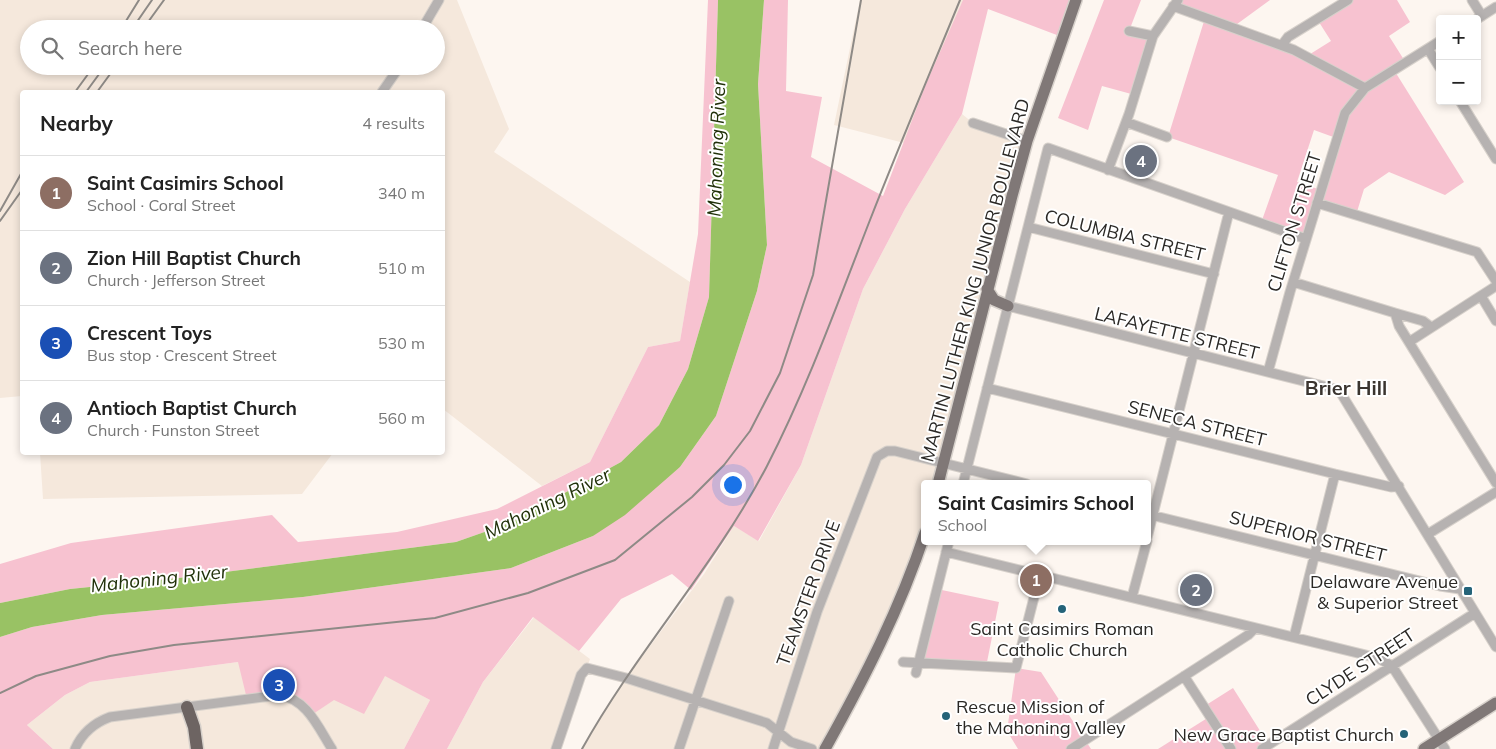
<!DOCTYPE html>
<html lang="en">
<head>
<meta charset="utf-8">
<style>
	:root { --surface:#fff; --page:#f2f2f2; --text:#222; --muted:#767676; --line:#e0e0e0; --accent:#db2777 }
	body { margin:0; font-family:Mulish,sans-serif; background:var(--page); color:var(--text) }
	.controls { position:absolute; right:15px; top:15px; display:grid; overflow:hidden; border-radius:5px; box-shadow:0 2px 8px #0003 }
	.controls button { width:45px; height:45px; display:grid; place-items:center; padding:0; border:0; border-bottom:1px solid var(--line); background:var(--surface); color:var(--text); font:25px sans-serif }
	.you { position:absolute; left:732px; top:484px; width:18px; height:18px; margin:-12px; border:4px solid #fff; border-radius:50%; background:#1a73e8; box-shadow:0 0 0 8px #1a73e833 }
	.badge { display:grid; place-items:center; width:32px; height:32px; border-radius:50%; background:var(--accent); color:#fff; font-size:16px; font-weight:700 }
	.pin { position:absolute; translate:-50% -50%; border:2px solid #fff; box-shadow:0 1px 5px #0006 }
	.popup { position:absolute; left:921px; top:480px; width:230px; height:65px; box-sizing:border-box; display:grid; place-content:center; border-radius:5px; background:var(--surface); filter:drop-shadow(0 1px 4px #0005); font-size:16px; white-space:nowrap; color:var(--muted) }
	.popup b { font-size:19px; color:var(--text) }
	.popup::after { content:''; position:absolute; left:50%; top:100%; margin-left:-10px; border:10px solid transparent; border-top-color:var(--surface) }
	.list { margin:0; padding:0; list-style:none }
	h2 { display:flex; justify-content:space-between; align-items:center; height:65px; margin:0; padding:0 20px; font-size:21px }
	h2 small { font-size:16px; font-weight:400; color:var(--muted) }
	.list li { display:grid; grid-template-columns:32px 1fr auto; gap:15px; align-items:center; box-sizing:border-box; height:75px; padding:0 20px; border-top:1px solid var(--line) }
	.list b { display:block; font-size:19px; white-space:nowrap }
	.list p { margin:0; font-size:16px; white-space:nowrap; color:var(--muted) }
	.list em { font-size:16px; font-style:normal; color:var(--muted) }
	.icon { flex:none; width:28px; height:28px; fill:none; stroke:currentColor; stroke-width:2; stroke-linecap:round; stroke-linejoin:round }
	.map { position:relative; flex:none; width:1496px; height:749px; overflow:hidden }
	.search { position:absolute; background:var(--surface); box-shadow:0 2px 8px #0003; left:20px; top:20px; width:425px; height:55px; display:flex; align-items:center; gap:12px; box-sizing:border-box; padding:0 18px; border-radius:28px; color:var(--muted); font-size:19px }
	.panel { position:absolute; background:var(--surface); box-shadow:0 2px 8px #0003; left:20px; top:90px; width:425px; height:365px; border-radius:5px }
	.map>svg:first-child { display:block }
</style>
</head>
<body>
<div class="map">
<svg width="1496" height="749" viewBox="0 0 1496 749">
	<rect width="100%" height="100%" fill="#fdf6f0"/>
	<path fill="#f5e8dc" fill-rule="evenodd" d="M0 0H457L509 129 494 152 690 282 680 341 648 347 590 462 542 486 443 409 442 92H22V396L0 398ZM29 29H436V66H29Z
		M860 0H971L908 144 834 125Z
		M962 114 973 123 1027 141 938 484H925V533L918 553 825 749H581L626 678 704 574 734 526 759 541 801 465 863 289 905 209Z
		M40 453V452L333 453 302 494 43 499Z
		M534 617 590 659 556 749H447L483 682Z
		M238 662 334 700 385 675 430 700 404 749H197L187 709 190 749H53L27 725 65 695 90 682Z"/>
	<path fill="#f7c2d0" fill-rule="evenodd" d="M708 0H718L709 297 688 369 659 425 621 462 510 523 456 542 179 578 70 589 0 603V564L71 543 272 515 298 542 397 532 497 509 590 462 648 347 680 341 698 234Z
		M764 0H788L786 91 822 97 811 157 883 196 926 84 963 0H1076L1062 37 988 9 962 114 905 209 863 289 801 465 758 541 734 526 691 590 672 574 621 599 579 651 533 617 483 682 447 749H404L430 700 385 676 364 714 334 700 310 716 292 698 247 699 238 662 90 682 65 695 27 725 53 749H0V637L32 627 102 615 303 597 511 568 593 536 680 467 716 416 757 291 767 245 758 84Z
		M1104 0H1141L1129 31 1153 36 1135 95 1102 86 1088 130 1058 118Z
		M1178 0H1270L1233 27 1307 56 1331 41 1317 19 1348 0H1397L1410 22 1389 36 1406 63 1394 70 1464 182 1445 195 1389 172 1364 189 1356 215 1317 203 1306 239 1261 223 1278 175 1168 137 1205 18 1180 9ZM1314 130 1336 138 1321 190 1297 182Z
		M937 589 999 602 986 667 918 663Z
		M1016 668 1041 672 1091 749H1018L1007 731Z
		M1233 688 1269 745 1262 749H1158L1209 717 1203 707Z"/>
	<path fill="#99c264" d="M718 0H764L758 84 767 245 757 291 716 416 680 467 625 515 593 536 511 568 303 597 102 615 32 627 0 637V603L70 589 179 578 456 542 510 523 621 462 659 425 688 369 709 297Z"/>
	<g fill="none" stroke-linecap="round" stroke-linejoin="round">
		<g stroke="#d7d1cb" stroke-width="11">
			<path id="minor" d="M1472 0 1482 16
				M1173 6 1294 50 1365 88
				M1477 19 1496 7
				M422 29 439 0
				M1129 31 1153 36
				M1282 45 1288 37 1348 0
				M1428 49 1440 68
				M382 92 400 66
				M1460 101 1496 159
				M1126 122 1167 137
				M973 123 1027 141
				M1108 170 1129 114 1153 36 1178 0
				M1317 203 1477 252 1496 281
				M1028 227 1214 274
				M1293 282 1395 313 1399 326 1496 483
				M1481 296 1496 321
				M1008 306 1339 390 1496 647
				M1395 313 1423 321 1431 327
				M1409 342 1496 286
				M1268 372 1290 292 1345 113 1365 88 1440 41
				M987 388 1335 474 1391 487 1399 486
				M963 484 1048 148 1306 239
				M1147 514 1440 586 1460 589
				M1428 534 1496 492
				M1147 538 1229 212
				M946 552 1378 658 1392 666 1445 749
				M1132 597 1147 541
				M1294 637 1335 474
				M903 662 1016 668 1040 574
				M916 673 949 541
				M1184 676 1231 749
				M75 749C82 733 94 723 110 717L279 695C307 699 318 727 332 749
				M556 749 581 675 587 668 626 678 767 723 791 742 812 749
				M679 749 729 601
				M773 749 817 612 877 457 887 451H895L1027 484
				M1071 749 1248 635 1255 628
				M1262 749 1475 613"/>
		</g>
		<g stroke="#d7d1cb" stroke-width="14">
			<path id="major" d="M987 289 994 300 1008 306
				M938 484 1012 196 1027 141 1076 0
				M825 749C864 679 900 609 925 533
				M1424 749 1496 703"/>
		</g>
		<g stroke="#d7d1cb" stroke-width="15">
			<path id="highway" d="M187 707 194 727 197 749"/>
		</g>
		<use href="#minor" stroke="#b6b2b1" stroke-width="9"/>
		<use href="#major" stroke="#807877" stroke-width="11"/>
		<use href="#highway" stroke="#6d6462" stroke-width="12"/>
		<path stroke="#8e8a86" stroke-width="2" d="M121 29 139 0
			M132 29 152 0
			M143 29 164 0
			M75 92 94 66
			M86 92 105 66
			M97 92 116 66
			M0 211 22 172
			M0 221 22 190
			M0 693 36 676 110 656 174 645 435 618 528 593 615 560 692 497 724 465 750 431 780 373 813 275 861 0
			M582 749C637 650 715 566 767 466 808 386 838 302 870 220 899 146 930 73 960 0"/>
	</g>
	<g fill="#246379" stroke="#fff" stroke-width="2">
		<rect x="1463" y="586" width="10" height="10" rx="2.5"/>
		<circle cx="1062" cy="609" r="5"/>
		<circle cx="946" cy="716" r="5"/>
		<circle cx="1404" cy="734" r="5"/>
	</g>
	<g text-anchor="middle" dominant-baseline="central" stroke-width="4" stroke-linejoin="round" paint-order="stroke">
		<g font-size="18" fill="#2a2825" stroke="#fff">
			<text transform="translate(1294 222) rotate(-73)">CLIFTON STREET</text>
			<text transform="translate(1125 235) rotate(14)">COLUMBIA STREET</text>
			<text transform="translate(975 280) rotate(-75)">MARTIN LUTHER KING JUNIOR BOULEVARD</text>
			<text transform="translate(1177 333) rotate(14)">LAFAYETTE STREET</text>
			<text transform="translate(1197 423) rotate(14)">SENECA STREET</text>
			<text transform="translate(1308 536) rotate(14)">SUPERIOR STREET</text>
			<text transform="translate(808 593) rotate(-70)">TEAMSTER DRIVE</text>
			<text transform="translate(1360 667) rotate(-33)">CLYDE STREET</text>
		</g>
		<g font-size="18" fill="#2a2825" stroke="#fff" text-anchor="end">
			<text x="1458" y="581">Delaware Avenue<tspan x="1458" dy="21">&amp; Superior Street</tspan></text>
			<text x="1062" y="628" text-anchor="middle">Saint Casimirs Roman<tspan x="1062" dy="21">Catholic Church</tspan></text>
			<text x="956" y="706" text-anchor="start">Rescue Mission of<tspan x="956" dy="21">the Mahoning Valley</tspan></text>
			<text x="1394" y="734">New Grace Baptist Church</text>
		</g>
		<g font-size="19" font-style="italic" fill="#21310a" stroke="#fff">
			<text transform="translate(716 148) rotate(-88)">Mahoning River</text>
			<text transform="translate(547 503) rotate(-26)">Mahoning River</text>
			<text transform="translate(159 578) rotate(-6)">Mahoning River</text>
		</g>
		<g font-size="20" font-weight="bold" fill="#3a342f" stroke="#fff">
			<text x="1346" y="387">Brier Hill</text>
		</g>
	</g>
</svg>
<div class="controls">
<button>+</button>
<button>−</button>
</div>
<div class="you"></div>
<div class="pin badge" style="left:1036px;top:580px;background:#8d6e63">1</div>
<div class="popup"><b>Saint Casimirs School</b>School</div>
<div class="pin badge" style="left:1196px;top:590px;background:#6b7280">2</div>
<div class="pin badge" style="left:279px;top:685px;background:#1a4fb4">3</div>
<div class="pin badge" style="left:1141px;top:161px;background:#6b7280">4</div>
<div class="search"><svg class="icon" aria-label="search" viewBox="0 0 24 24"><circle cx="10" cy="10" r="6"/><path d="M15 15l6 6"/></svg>Search here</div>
<section class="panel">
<h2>Nearby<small>4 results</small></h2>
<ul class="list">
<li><span class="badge" style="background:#8d6e63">1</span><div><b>Saint Casimirs School</b><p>School · Coral Street</p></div><em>340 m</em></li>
<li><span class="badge" style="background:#6b7280">2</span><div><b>Zion Hill Baptist Church</b><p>Church · Jefferson Street</p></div><em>510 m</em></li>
<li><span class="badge" style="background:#1a4fb4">3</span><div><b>Crescent Toys</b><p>Bus stop · Crescent Street</p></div><em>530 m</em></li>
<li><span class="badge" style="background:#6b7280">4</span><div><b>Antioch Baptist Church</b><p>Church · Funston Street</p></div><em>560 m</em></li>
</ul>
</section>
</div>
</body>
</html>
